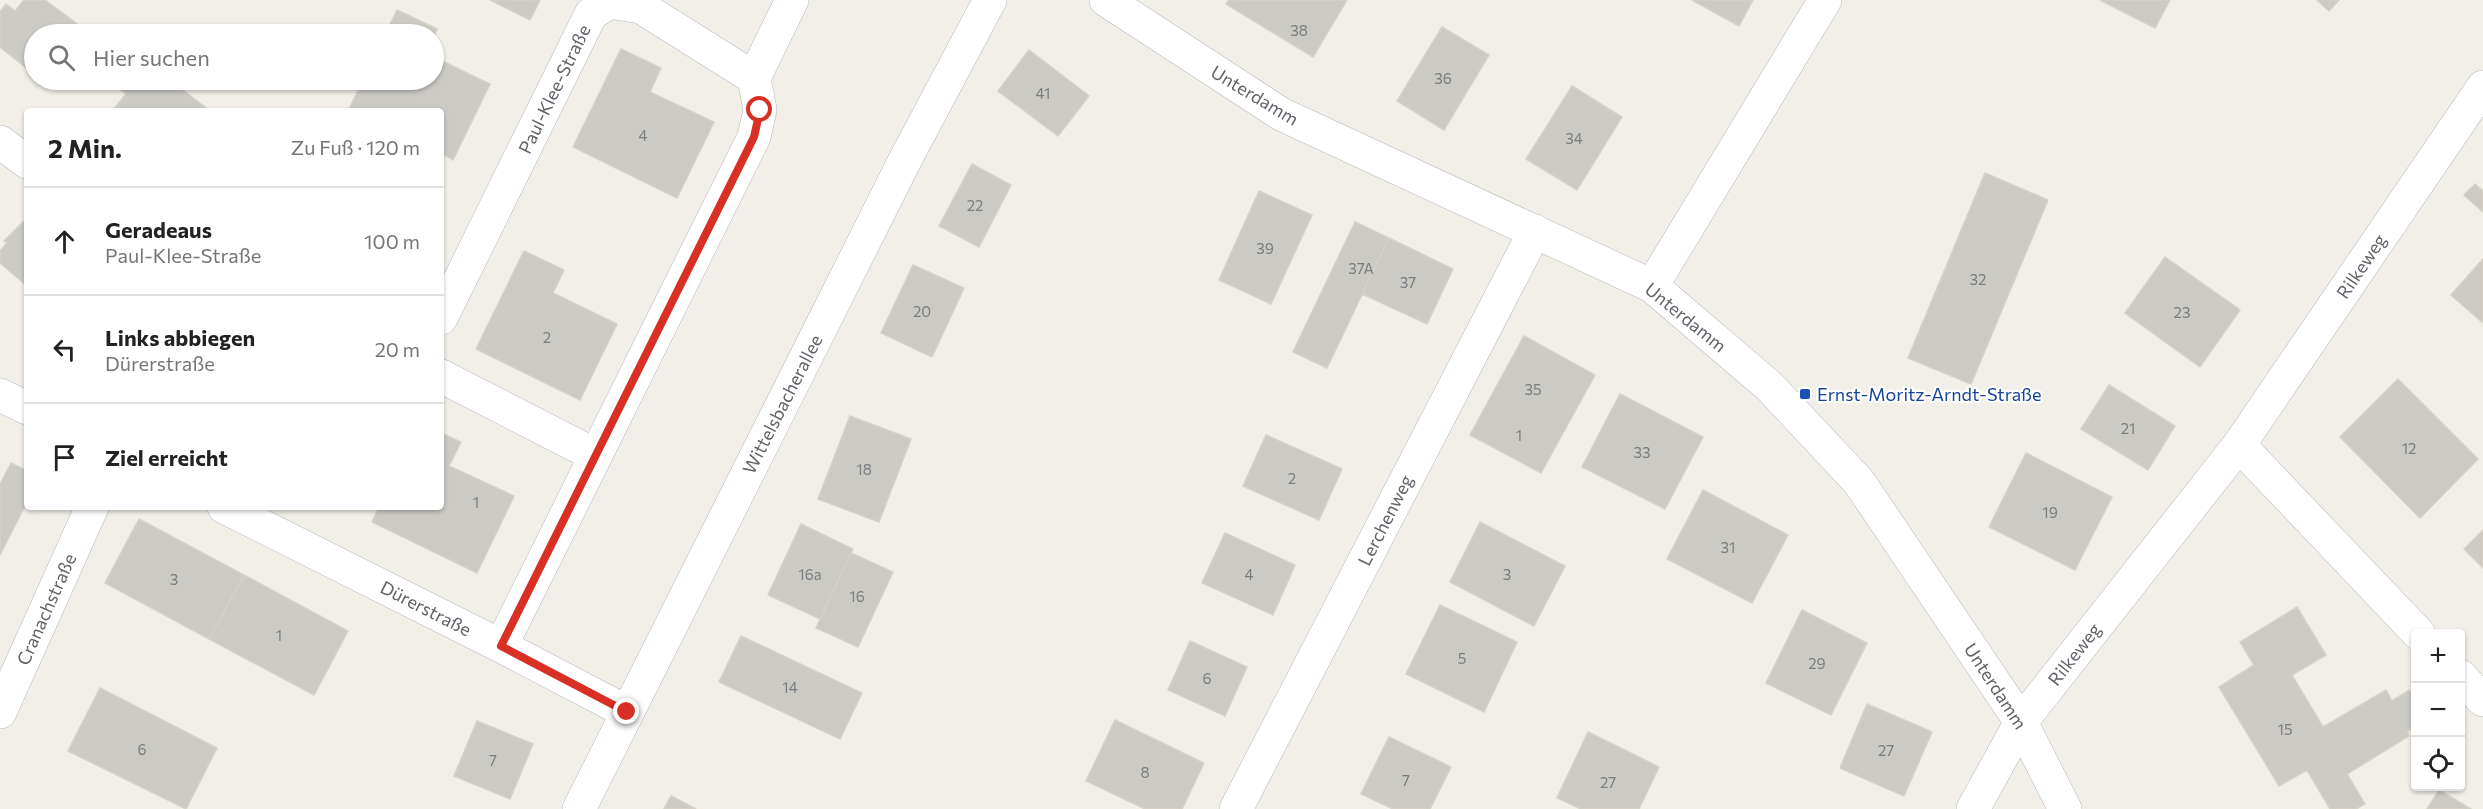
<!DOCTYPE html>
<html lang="de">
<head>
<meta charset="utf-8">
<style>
	:root { --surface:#fff; --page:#f2f2f2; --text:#222; --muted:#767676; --line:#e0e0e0 }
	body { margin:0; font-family:Commissioner,sans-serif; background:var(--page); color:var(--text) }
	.controls { position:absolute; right:18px; bottom:18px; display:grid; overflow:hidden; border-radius:6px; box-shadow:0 2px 4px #0004 }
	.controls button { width:54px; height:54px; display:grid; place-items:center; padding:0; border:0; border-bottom:2px solid var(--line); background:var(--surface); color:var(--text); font:30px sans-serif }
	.stop { position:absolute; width:18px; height:18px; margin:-14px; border:4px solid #d93025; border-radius:50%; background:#fff }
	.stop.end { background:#d93025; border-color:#fff; box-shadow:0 2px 6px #0008 }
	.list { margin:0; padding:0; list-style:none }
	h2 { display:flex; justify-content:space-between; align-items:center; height:78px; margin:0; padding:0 24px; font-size:26px }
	h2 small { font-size:20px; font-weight:400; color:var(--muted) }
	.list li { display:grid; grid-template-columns:39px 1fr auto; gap:18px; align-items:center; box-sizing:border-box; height:108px; padding:0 24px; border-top:2px solid var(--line) }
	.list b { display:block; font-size:22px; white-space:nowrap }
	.list p { margin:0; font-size:20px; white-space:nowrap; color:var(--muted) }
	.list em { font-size:20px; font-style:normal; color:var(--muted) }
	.icon { flex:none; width:33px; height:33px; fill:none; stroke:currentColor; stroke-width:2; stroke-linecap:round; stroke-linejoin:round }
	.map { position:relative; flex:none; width:2483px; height:809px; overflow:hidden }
	.search { position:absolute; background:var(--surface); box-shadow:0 2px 4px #0004; left:24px; top:24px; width:420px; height:66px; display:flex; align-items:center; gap:15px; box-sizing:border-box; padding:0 21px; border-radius:33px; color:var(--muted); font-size:22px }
	.panel { position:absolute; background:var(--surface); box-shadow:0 2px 4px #0004; left:24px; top:108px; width:420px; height:402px; border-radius:6px }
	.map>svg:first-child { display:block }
</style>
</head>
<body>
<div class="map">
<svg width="2483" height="809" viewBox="0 0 2483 809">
	<rect width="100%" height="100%" fill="#f1efe8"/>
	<path fill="#cccac5" stroke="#d6d1c6" stroke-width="1.5" d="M24 0H45L84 29 80 34H34V74L0 47V12L6 4 15 11Z
		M490 0H540L530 20Z
		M1229 0H1347L1313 57 1226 4Z
		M1692 0H1753L1739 26Z
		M2100 0H2170L2155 28Z
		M2317 0H2339L2329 11Z
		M397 10 437 29 434 37V34H385Z
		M1442 27 1489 55 1444 130 1397 101Z
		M621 49 661 68 650 92 714 122 677 198 573 147Z
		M1029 50 1089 96 1058 136 998 91Z
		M434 57 490 84 453 160 441 153V111H354L349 109 363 80H434Z
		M116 80H170L210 111H112L126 94 113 84Z
		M1572 86 1622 117 1577 190 1526 159Z
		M972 164 1011 185 979 247 939 226Z
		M1985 173 2048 200 1971 384 1908 358Z
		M2475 184 2483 191V212L2464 195Z
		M1259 191 1312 215 1271 304 1219 280Z
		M27 218V286L0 263V251L7 243 4 241Z
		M1355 222 1389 238 1327 368 1293 352Z
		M1389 238 1453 269 1427 324 1362 294Z
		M524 251 564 270 553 293 617 324 580 400 476 349Z
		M2165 257 2240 310 2200 367 2125 313Z
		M2483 259V323L2451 295Z
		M913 265 964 288 932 357 881 333Z
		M1524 336 1595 375 1541 473 1470 435Z
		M2398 379 2478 459 2420 518 2340 437Z
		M2109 385 2175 426 2148 470 2081 429Z
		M1620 394 1703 437 1665 509 1582 467Z
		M850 416 911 439 879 522 818 499Z
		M441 433 461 442 449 466 514 496 477 573 372 522 379 507H441Z
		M1266 435 1342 469 1319 520 1243 486Z
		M2026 453 2112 497 2075 570 1989 527Z
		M11 463 27 471V502L0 555V484Z
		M1703 490 1788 535 1752 603 1667 559Z
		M139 519 244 575 209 639 105 583Z
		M1480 522 1565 566 1534 626 1450 582Z
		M801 524 853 549 820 619 768 595Z
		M2483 530V568L2464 549Z
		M1225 533 1295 565 1273 615 1202 583Z
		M851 553 893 572 858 647 816 628Z
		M244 575 348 631 314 695 209 639Z
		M1440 605 1517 642 1484 712 1406 674Z
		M2297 607 2326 655 2292 675 2323 727 2386 690 2392 701 2409 690 2416 701V726L2407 731 2409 736 2347 774 2365 804 2356 809H2330L2307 770 2279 786 2219 687 2254 665 2240 642Z
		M1802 610 1867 643 1831 715 1766 683Z
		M741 636 862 693 840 739 719 682Z
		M1190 641 1247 667 1225 716 1168 690Z
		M100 688 217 748 186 809 68 751Z
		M1867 704 1932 732 1904 796 1840 768Z
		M1115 720 1204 763 1182 809H1145L1086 781Z
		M477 721 533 744 510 799 454 776Z
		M1588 732 1659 767 1639 809H1581L1557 798Z
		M1389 737 1451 767 1430 809H1393L1361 794Z
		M2439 790 2471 809H2427Z
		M671 796 696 809H664Z"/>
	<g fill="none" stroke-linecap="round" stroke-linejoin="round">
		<g stroke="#b5b8bc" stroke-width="34">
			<path id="minor" d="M1106 0 1281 114 1652 286 1770 387 1859 482 2021 722 2065 809
				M754 78 792 0
				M0 142 27 162
				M1652 286 1825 0
				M441 318 591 14 609 2 641 7 754 78 760 110 754 137 501 646
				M441 376 595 455
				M0 395 27 408
				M2239 445 2419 634
				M224 507 501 646 627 712
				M2460 676 2483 700
				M0 712 92 507
				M579 809 905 160 990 0
				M1236 809 1535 231
				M1973 809 2021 722 2239 445 2483 87"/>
		</g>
		<use href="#minor" stroke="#fff" stroke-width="33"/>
	</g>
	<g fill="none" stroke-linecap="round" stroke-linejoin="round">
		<path stroke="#d93025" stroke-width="8" d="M627 712 501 646 754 137 760 110"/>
	</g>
	<rect fill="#1a4fb4" stroke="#fff" stroke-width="2" x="1799" y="388" width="12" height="12" rx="3"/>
	<g text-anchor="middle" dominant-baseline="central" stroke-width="4.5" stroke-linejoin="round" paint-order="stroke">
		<g font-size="15" fill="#7a7d7f">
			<text x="1299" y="30">38</text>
			<text x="1443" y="78">36</text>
			<text x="1043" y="93">41</text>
			<text x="643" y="135">4</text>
			<text x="1574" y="138">34</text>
			<text x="975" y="205">22</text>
			<text x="1265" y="248">39</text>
			<text x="1361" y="268">37A</text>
			<text x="1978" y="279">32</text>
			<text x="1408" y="282">37</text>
			<text x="922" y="311">20</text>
			<text x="2182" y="312">23</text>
			<text x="547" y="337">2</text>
			<text x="1533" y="389">35</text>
			<text x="2128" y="428">21</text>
			<text x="1519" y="435">1</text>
			<text x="2409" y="448">12</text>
			<text x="1642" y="452">33</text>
			<text x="864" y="469">18</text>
			<text x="1292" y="478">2</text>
			<text x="476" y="502">1</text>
			<text x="2050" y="512">19</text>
			<text x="1728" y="547">31</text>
			<text x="810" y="574">16a</text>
			<text x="1249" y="574">4</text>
			<text x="1507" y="574">3</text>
			<text x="174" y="579">3</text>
			<text x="857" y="596">16</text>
			<text x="279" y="635">1</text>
			<text x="1462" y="658">5</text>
			<text x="1817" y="663">29</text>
			<text x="1207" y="678">6</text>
			<text x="790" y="687">14</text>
			<text x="2285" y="729">15</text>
			<text x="142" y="749">6</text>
			<text x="1886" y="750">27</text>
			<text x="493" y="760">7</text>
			<text x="1145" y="772">8</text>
			<text x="1406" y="780">7</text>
			<text x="1608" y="782">27</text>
		</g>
		<g font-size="18" fill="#5f6368" stroke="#fff">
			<text transform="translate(554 89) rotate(-64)">Paul-Klee-Straße</text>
			<text transform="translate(1255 95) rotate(31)">Unterdamm</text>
			<text transform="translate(2361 266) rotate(-56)">Rilkeweg</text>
			<text transform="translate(1686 317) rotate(39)">Unterdamm</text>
			<text transform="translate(782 404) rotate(-63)">Wittelsbacherallee</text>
			<text transform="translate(1385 520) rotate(-63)">Lerchenweg</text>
			<text transform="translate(426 608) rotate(27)">Dürerstraße</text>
			<text transform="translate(46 609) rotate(-66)">Cranachstraße</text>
			<text transform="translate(2074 654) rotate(-52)">Rilkeweg</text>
			<text transform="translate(1996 686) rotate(57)">Unterdamm</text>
		</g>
		<g font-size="18" fill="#164399" stroke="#fff" text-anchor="start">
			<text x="1817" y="394">Ernst-Moritz-Arndt-Straße</text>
		</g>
	</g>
</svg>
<div class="controls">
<button>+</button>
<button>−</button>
<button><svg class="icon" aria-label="locate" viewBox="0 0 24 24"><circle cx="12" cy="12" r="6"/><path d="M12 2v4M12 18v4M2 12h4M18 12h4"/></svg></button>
</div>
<div class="stop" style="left:760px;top:110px"></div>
<div class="stop end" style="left:627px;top:712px"></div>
<div class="search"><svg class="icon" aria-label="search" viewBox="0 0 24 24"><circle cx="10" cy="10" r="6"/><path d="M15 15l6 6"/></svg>Hier suchen</div>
<section class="panel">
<h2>2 Min.<small>Zu Fuß · 120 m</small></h2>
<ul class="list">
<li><svg class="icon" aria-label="ahead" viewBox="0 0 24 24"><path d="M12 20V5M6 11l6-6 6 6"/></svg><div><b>Geradeaus</b><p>Paul-Klee-Straße</p></div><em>100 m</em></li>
<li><svg class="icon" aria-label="left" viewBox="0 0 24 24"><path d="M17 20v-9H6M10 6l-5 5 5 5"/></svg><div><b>Links abbiegen</b><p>Dürerstraße</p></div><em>20 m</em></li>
<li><svg class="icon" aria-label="arrive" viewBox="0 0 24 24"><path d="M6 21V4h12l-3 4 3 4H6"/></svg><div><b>Ziel erreicht</b></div></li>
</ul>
</section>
</div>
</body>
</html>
